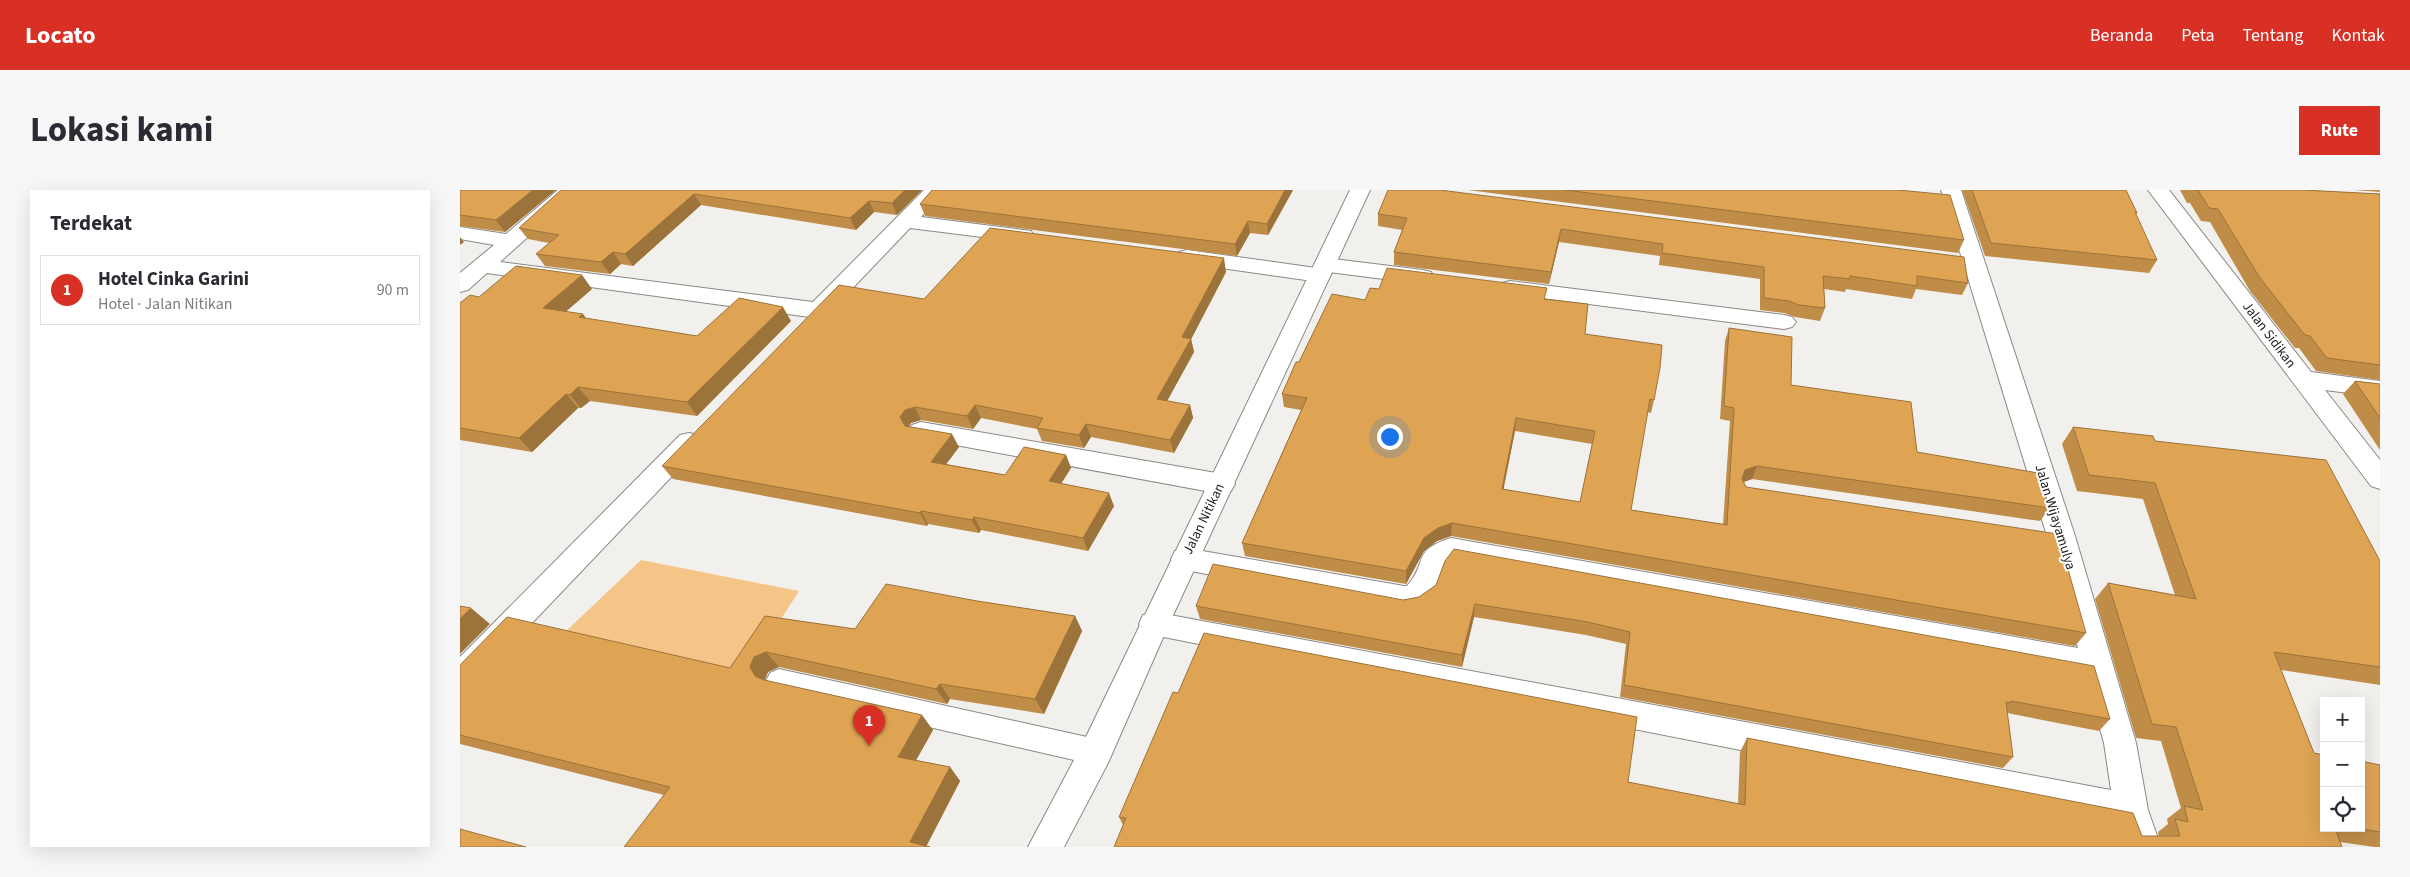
<!DOCTYPE html>
<html lang="id">
<head>
<meta charset="utf-8">
<style>
	:root { --surface:#fff; --page:#f7f7f7; --text:#2b2b33; --muted:#7c7c81; --line:#e1e1e2; --accent:#d93025 }
	body { margin:0; font-family:"Source Sans 3",sans-serif; background:var(--page); color:var(--text) }
	.controls { position:absolute; right:15px; bottom:15px; display:grid; overflow:hidden; border-radius:0px; box-shadow:0 5px 20px #0002 }
	.controls button { width:45px; height:45px; display:grid; place-items:center; padding:0; border:0; border-bottom:1px solid var(--line); background:var(--surface); color:var(--text); font:25px sans-serif }
	.you { position:absolute; left:929px; top:246px; width:18px; height:18px; margin:-12px; border:4px solid #fff; border-radius:50%; background:#1a73e8; box-shadow:0 0 0 8px #1a73e833 }
	.badge { display:grid; place-items:center; width:32px; height:32px; border-radius:50%; background:var(--accent); color:#fff; font-size:16px; font-weight:700 }
	.pin { position:absolute; translate:-50% -41px; filter:drop-shadow(0 1px 2px #0008) }
	.pin::after { content:''; position:absolute; top:26px; width:18px; height:15px; background:inherit; clip-path:polygon(0 0,100% 0,50% 100%) }
	.list { margin:0; padding:0; list-style:none }
	h2 { display:flex; justify-content:space-between; align-items:center; height:65px; margin:0; padding:0 20px; font-size:21px }
	h2 small { font-size:16px; font-weight:400; color:var(--muted) }
	.list li { display:grid; grid-template-columns:32px 1fr auto; gap:15px; align-items:center; box-sizing:border-box; height:70px; margin:0 10px 10px; padding:0 10px; border:1px solid var(--line); border-radius:0px }
	.list b { display:block; font-size:19px; white-space:nowrap }
	.list p { margin:0; font-size:16px; white-space:nowrap; color:var(--muted) }
	.list em { font-size:16px; font-style:normal; color:var(--muted) }
	.icon { flex:none; width:28px; height:28px; fill:none; stroke:currentColor; stroke-width:2; stroke-linecap:round; stroke-linejoin:round }
	.map { position:relative; flex:none; width:1920px; height:657px; overflow:hidden; border-radius:0px }
	header { display:flex; align-items:center; gap:30px; box-sizing:border-box; height:70px; padding:0 25px; background:var(--accent); color:#fff }
	header strong { font-size:24px }
	nav { display:flex; gap:28px; margin-inline-start:auto; font-size:18px }
	.intro { display:flex; align-items:center; justify-content:space-between; box-sizing:border-box; height:120px; padding:0 30px }
	h1 { margin:0; font-size:35px }
	.button { padding:12px 22px; border-radius:0px; background:var(--accent); color:#fff; font-size:18px; font-weight:700 }
	main { display:flex; gap:30px; padding:0 30px }
	aside { flex:1; background:var(--surface); border-radius:0px; box-shadow:0 5px 20px #0002 }
	.map>svg:first-child { display:block }
</style>
</head>
<body>
<header>
<strong>Locato</strong>
<nav><a>Beranda</a><a>Peta</a><a>Tentang</a><a>Kontak</a></nav>
</header>
<div class="intro"><h1>Lokasi kami</h1><a class="button">Rute</a></div>
<main>
<aside>
<h2>Terdekat<small></small></h2>
<ul class="list">
<li><span class="badge">1</span><div><b>Hotel Cinka Garini</b><p>Hotel · Jalan Nitikan</p></div><em>90 m</em></li>
</ul>
</aside>
<div class="map">
<svg width="1920" height="657" viewBox="0 0 1920 657">
	<rect width="100%" height="100%" fill="#f2f0ec"/>
	<path fill="#f5c587" d="M181 370 339 401 285 485 104 443Z"/>
	<g fill="none" stroke-linecap="round" stroke-linejoin="round">
		<g stroke="#8b8885" stroke-width="2">
			<path id="lane" d="M319 479 636 549 646 553 650 562 646 571 636 575 319 503 310 499 306 491 310 483Z"/>
		</g>
		<g stroke="#8b8885" stroke-width="2">
			<path id="street" d="M98 0H120L40 72 353 112 464 0H485L461 27 563 40 571 41 574 46 571 51 563 52 450 38 367 125 357 128 27 83 8 100 0 102V83L34 55 0 49V37L46 44Z
				M1481 0H1501L1615 346 1676 553 1688 620 1701 657H1667L1659 634 683 443 679 434 683 425 694 422 1651 600 1644 553 1625 486 993 370C971 384 990 416 944 420L725 380 715 377 711 369 715 361 725 358 944 396H947C969 372 950 361 991 348L1618 458 1587 346Z
				M1688 0H1709L1851 182 1920 191V207L1865 200 1920 270V299L1911 296Z
				M727 60 856 78 854 75 857 70 865 68 963 80 971 82 974 87 971 92 963 94 869 82 871 85 868 90 860 92 719 72 716 67 719 62Z
				M1050 91 1324 125 1332 127 1336 132 1332 137 1324 139 1042 103 1039 98 1042 93Z
				M461 232 762 284 771 287 775 294 771 301 762 304 452 247 448 241 452 235Z
				M229 243 238 245 242 252 238 259 11 497 0 501V467L220 245Z"/>
		</g>
		<g stroke="#8b8885" stroke-width="2">
			<path id="secondary" d="M890 0H910L709 434 648 573 604 657H568L624 551Z"/>
		</g>
		<use href="#lane" fill="#fff" fill-rule="evenodd"/>
		<use href="#street" fill="#fff" fill-rule="evenodd"/>
		<use href="#secondary" fill="#fff" fill-rule="evenodd"/>
	</g>
	<path fill="#bf8d48" fill-rule="evenodd" d="M0 0H96L45 42 0 36Z
		M101 0H462L437 25 414 22 396 40 241 15 173 76 161 74 150 84 85 76 76 64 89 53 68 49 59 38Z
		M833 0 808 45 790 43 777 66 465 26 460 14Z
		M928 0 1508 93 1502 105 1456 99 1452 109 1386 99 1385 102 1364 99 1365 118 1360 131 1335 127 1324 123 1300 120V89L1199 75 1200 66 1099 52 1089 94 934 75V62L942 40 918 36V24Z
		M1008 0H1438L1504 50 1498 63Z
		M1502 0H1666L1677 23 1676 25 1697 70 1689 83 1525 66Z
		M1720 0H1843L1920 4V190L1856 181 1839 158H1835L1790 101 1750 32 1741 31 1730 13H1727Z
		M1894 0H1920V2Z
		M766 82 731 149 734 162 707 211 730 215 733 228 714 263 631 247 624 258 582 251 577 239 521 228 513 239 461 230 451 233 449 237 499 257 486 274 545 285 606 265 611 278 601 294 654 316 628 361 521 340 519 343 468 334 467 336 213 289 202 276 464 109Z
		M132 99 106 121 126 129 237 146 331 131 237 226 130 211 121 218H118L72 262 0 250V113L19 107Z
		M919 99 1086 109 1125 144 1194 210 1191 223 1187 222 1171 320 1263 334 1270 231 1260 229 1265 151 1269 138 1331 195 1457 262 1590 318 1580 331 1292 289 1284 292 1286 297 1626 443 1615 456 991 346 977 351 964 361 946 394 785 366 782 353 841 220 824 217 822 204 839 172ZM1055 241 1132 254 1120 312 1043 299Z
		M1895 191 1920 194V260L1883 204Z
		M1613 237 1695 251 1920 371V495L1821 480 1864 638H1901L1920 575V657H1914L1880 652 663 635 659 627 1168 592 1278 614 1280 562 1287 548 1682 646H1699L1698 642 1708 634 1707 629 1721 618 1701 551 1676 548 1635 409 1648 393 1715 405 1683 309 1617 301 1602 254Z
		M976 395 1650 529 1639 541 1547 523 1553 567 1543 578 1160 507 1166 454 1126 445 1014 427 1002 477 740 429 736 416 943 410 959 407Z
		M517 411 615 426 622 441 584 524 490 509 487 514 319 477 308 482 305 490 473 540 456 570 490 577 500 591 466 656 204 605 0 554V475L270 478 305 426 395 439Z"/>
	<path fill="#9b733b" d="M73 0H96L45 42 36 30Z
		M445 0H462L437 25 432 13Z
		M825 0H833L808 45 807 34Z
		M234 4 241 15 173 76 165 64Z
		M409 11 414 22 396 40 390 28Z
		M788 31 790 43 777 66 775 54Z
		M1101 39 1099 52 1089 94 1091 82Z
		M0 47 4 52 0 55Z
		M153 62 161 74 150 84 141 72Z
		M764 68 766 82 726 159 731 149 734 162 701 222 697 209 722 147Z
		M122 85 132 99 94 132 83 118Z
		M323 117 331 131 237 226 227 212Z
		M123 124 133 138 119 127Z
		M118 197 130 211 121 218 110 205Z
		M106 204 118 218 72 262 59 248Z
		M515 215 521 228 513 239 507 226Z
		M730 215 733 228 714 263 710 250Z
		M455 217 461 230 451 233 446 240 440 227 445 220Z
		M1056 228 1055 241 1041 312 1042 299Z
		M626 234 631 247 624 258 619 245Z
		M492 244 499 257 478 285 471 272Z
		M606 265 611 278 594 304 589 291Z
		M1297 276 1292 289 1280 293 1285 280Z
		M649 303 654 316 628 361 623 348Z
		M461 321 468 334 467 336 460 323Z
		M514 327 521 340 519 343 512 330Z
		M992 333 991 346 977 351 964 361 946 394V381L964 348 978 338Z
		M1015 414 1014 427 1002 477V465Z
		M11 418 30 434 0 464V429Z
		M615 426 622 441 584 524 575 509Z
		M306 462 319 477 308 482 304 492 295 486 290 477 294 467Z
		M480 494 490 509 487 514 476 499Z
		M462 525 473 540 450 581 438 567Z
		M490 577 500 591 466 657 450 652Z"/>
	<path fill="#dea454" stroke="#9b733b" fill-rule="evenodd" d="M0 0H73L36 30 0 25Z
		M101 0H445L432 13 409 11 390 28 234 4 165 64 153 62 141 72 76 64 99 45 59 38Z
		M472 0H825L807 34 788 31 775 54 460 14Z
		M928 0H980L1504 67 1508 93 1457 86V96L1390 86V89L1363 86 1365 118 1339 115 1329 111 1304 108V77L1202 63 1203 54 1101 39 1091 82 934 62 947 28 918 24Z
		M1105 0H1438L1490 5 1504 50Z
		M1512 0H1666L1677 23 1675 22 1697 70 1531 53Z
		M1735 0H1843L1920 4V175L1867 168 1850 146 1845 145 1800 88 1758 19 1749 18 1738 0Z
		M530 38 764 68 722 147 731 149 697 209 730 215 710 250 626 234 619 245 577 238 583 228 515 215 507 226 455 217 445 220 440 227 445 236 492 244 471 272 545 285 564 257 606 265 589 291 649 303 623 348 514 327 512 330 461 321 460 323 202 276 379 95 464 109Z
		M56 76 122 85 83 118 123 124 119 127 237 146 279 108 323 117 227 212 118 197 110 205 106 204 59 248 0 238V113L10 105 19 107Z
		M927 78 1087 98 1084 109 1128 114 1125 144 1202 155 1200 178 1194 210 1190 209 1171 320 1267 335 1274 218 1264 216 1269 138 1332 147 1331 195 1451 212 1457 262 1578 283 1590 318 1297 276 1285 280 1282 289 1286 297 1598 344 1626 443 992 333 978 338 964 348 946 381 782 353 847 208 822 204 836 172H839L872 104 905 110 910 98 919 99ZM1056 228 1135 241 1120 312 1042 299Z
		M1895 191 1920 194V228Z
		M1613 237 1693 246 1695 251 1866 270 1920 371V477L1814 462 1854 563 1864 565V638H1875L1882 657H654L666 628 659 627 713 502 718 503 744 443 1177 527 1168 592 1285 615 1287 548 1673 623 1682 646H1720L1715 629 1728 632 1724 616 1743 620 1716 537 1692 534 1648 393 1736 409 1695 293 1629 285Z
		M994 359 1634 476 1650 529 1551 511V513L1546 512 1553 567 1164 495 1170 442 1128 432 1015 414 1002 465 736 416 753 374 943 410 959 407 976 395 985 371Z
		M426 394 517 411 615 426 575 509 480 494 476 499 306 462 294 467 290 477 295 486 304 490 462 525 438 567 490 577 450 652 470 657H164L210 597 0 545V475L47 427 270 478 305 426 395 439Z
		M0 416 11 418 0 429Z
		M1901 571 1920 575V642L1896 638H1901Z
		M0 639 66 657H0Z"/>
	<g text-anchor="middle" dominant-baseline="central" stroke-width="4" stroke-linejoin="round" paint-order="stroke">
		<g font-size="14" fill="#232221" stroke="#fff">
			<text transform="translate(1809 145) rotate(53)">Jalan Sidikan</text>
			<text transform="translate(1595 327) rotate(73)">Jalan Wijayamulya</text>
			<text transform="translate(744 329) rotate(-64)">Jalan Nitikan</text>
		</g>
	</g>
</svg>
<div class="controls">
<button>+</button>
<button>−</button>
<button><svg class="icon" aria-label="locate" viewBox="0 0 24 24"><circle cx="12" cy="12" r="6"/><path d="M12 2v4M12 18v4M2 12h4M18 12h4"/></svg></button>
</div>
<div class="you"></div>
<div class="pin badge" style="left:409px;top:556px">1</div>
</div>
</main>
</body>
</html>
